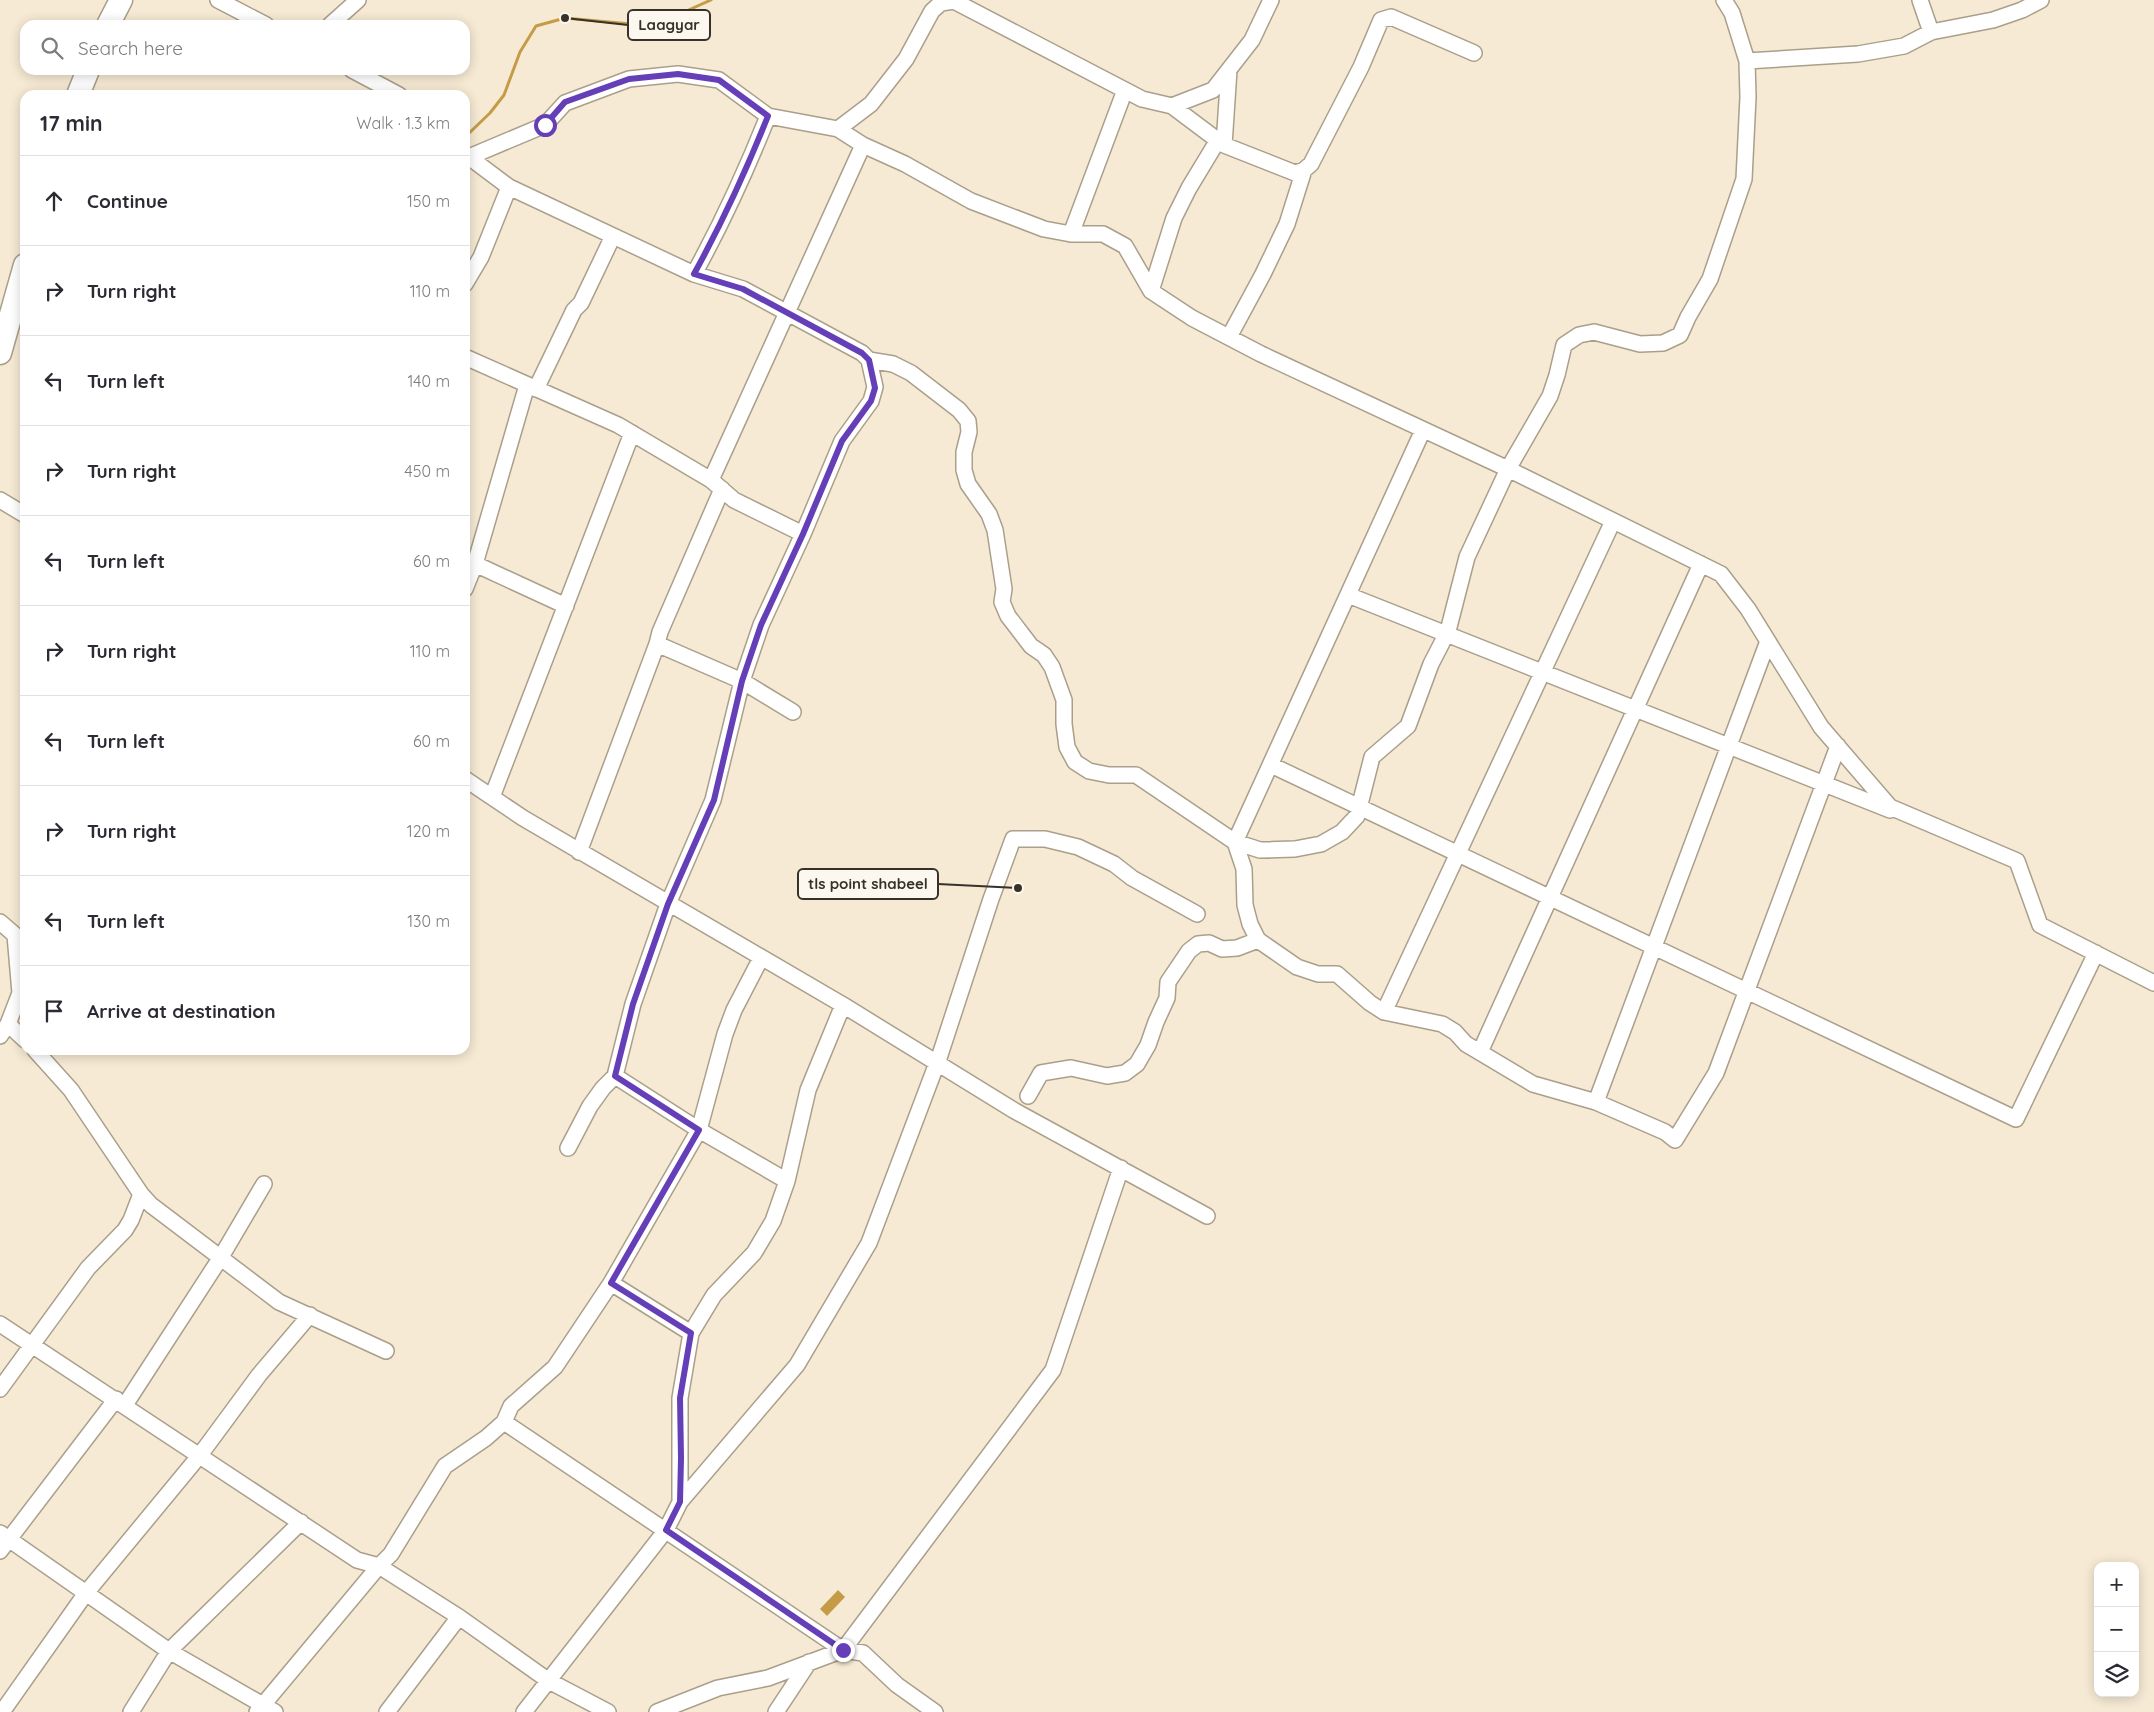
<!DOCTYPE html>
<html lang="en">
<head>
<meta charset="utf-8">
<style>
	:root { --surface:#fff; --page:#f2f2f3; --text:#2b2b33; --muted:#7c7c81; --line:#e1e1e2 }
	body { margin:0; font-family:Quicksand,sans-serif; background:var(--page); color:var(--text) }
	.controls { position:absolute; right:15px; bottom:15px; display:grid; overflow:hidden; border-radius:10px; box-shadow:0 2px 12px #0003 }
	.controls button { width:45px; height:45px; display:grid; place-items:center; padding:0; border:0; border-bottom:1px solid var(--line); background:var(--surface); color:var(--text); font:25px sans-serif }
	.stop { position:absolute; width:15px; height:15px; margin:-11px; border:4px solid #643fb7; border-radius:50%; background:#fff }
	.stop.end { background:#643fb7; border-color:#fff; box-shadow:0 1px 5px #0008 }
	.list { margin:0; padding:0; list-style:none }
	h2 { display:flex; justify-content:space-between; align-items:center; height:65px; margin:0; padding:0 20px; font-size:21px }
	h2 small { font-size:16px; font-weight:400; color:var(--muted) }
	.list li { display:grid; grid-template-columns:32px 1fr auto; gap:15px; align-items:center; box-sizing:border-box; height:90px; padding:0 20px; border-top:1px solid var(--line) }
	.list b { display:block; font-size:19px; white-space:nowrap }
	.list em { font-size:16px; font-style:normal; color:var(--muted) }
	.icon { flex:none; width:28px; height:28px; fill:none; stroke:currentColor; stroke-width:2; stroke-linecap:round; stroke-linejoin:round }
	.map { position:relative; flex:none; width:2154px; height:1712px; overflow:hidden }
	.search { position:absolute; background:var(--surface); box-shadow:0 2px 12px #0003; left:20px; top:20px; width:450px; height:55px; display:flex; align-items:center; gap:12px; box-sizing:border-box; padding:0 18px; border-radius:15px; color:var(--muted); font-size:19px }
	.panel { position:absolute; background:var(--surface); box-shadow:0 2px 12px #0003; left:20px; top:90px; width:450px; height:965px; border-radius:15px }
	.map>svg:first-child { display:block }
</style>
</head>
<body>
<div class="map">
<svg width="2154" height="1712" viewBox="0 0 2154 1712">
	<rect width="100%" height="100%" fill="#f6ead4"/>
	<path fill="#c69b48" d="M838 1590 845 1597 827 1616 820 1609Z"/>
	<g fill="none" stroke-linecap="round" stroke-linejoin="round">
		<path stroke="#c69b48" stroke-width="3" d="M465 137 490 113 504 95 520 52 536 26 565 18 653 26 711 0"/>
		<g stroke="#aa9f8a" stroke-width="18">
			<path id="minor" d="M218 0 266 25
				M1920 0 1931 32
				M330 25 358 0
				M1747 61 1858 54 1904 46 1931 32 1993 20 2022 10 2041 0
				M352 70 399 95
				M1172 106 1224 145 1295 173 1304 170 1311 164 1361 67 1381 20 1391 17 1474 53
				M838 129 871 104 906 59 932 11 941 3 954 1 1142 99 1172 106 1213 90 1252 40 1271 0
				M1224 145 1229 70
				M465 154 509 187 694 274 743 289 862 353 869 360 875 387 871 401 842 441 803 534 761 625 742 681 713 800 668 904 633 1004 615 1076 603 1088 590 1106 568 1148
				M469 157 545 125 565 103 629 79 678 74 719 80 768 116 838 129 863 145 905 164 971 201 1044 229 1071 234H1103L1125 246 1151 291 1192 318 1261 354 1508 469 1721 574 1748 609 1821 727 1890 807 2017 861 2040 925 2154 983
				M1071 234 1125 90
				M694 274C722 223 746 171 768 116
				M465 284 481 257 509 187
				M1151 291 1174 218 1189 188 1218 140
				M1229 337 1263 274 1287 224 1304 170
				M465 357 618 425 711 480 734 500 803 534
				M869 360 893 364 911 373 959 410 968 421 969 432 964 452V470L968 484 989 514 995 530 1004 589 1002 602 1008 616 1031 646 1044 655 1052 667 1064 700V724L1067 747 1075 762 1089 771 1109 775H1136L1235 842 1260 850 1295 849 1321 844 1342 832 1357 816 1372 757 1408 726 1431 664 1448 631 1467 557 1508 469 1550 396 1557 375 1564 345 1579 335 1594 332 1640 344 1663 343 1680 335 1688 317 1710 279 1744 179 1748 97 1747 61 1732 13 1724 0
				M536 389 574 310 581 303 613 236
				M1423 430 1235 842 1244 869 1245 905 1250 924 1258 940 1297 967 1318 974H1337L1370 1003 1384 1012 1442 1024 1455 1032 1466 1044 1533 1084 1596 1102 1665 1132 1675 1140 1716 1073 1838 746
				M711 480 863 145
				M722 489 660 632 657 644 742 681 793 712
				M0 500 25 515
				M475 564 566 606
				M465 589 475 564 527 385
				M1348 595 1890 810
				M1271 765 2016 1119 2096 953
				M465 779 523 818 843 1005 1015 1111 1207 1216
				M492 797 632 433
				M579 852 657 644
				M0 922 15 935 20 993 8 1024 0 1036
				M1384 1012 1613 521
				M8 1024 25 1040
				M35 1050 71 1090 141 1194 151 1205 279 1302 386 1351
				M1480 1052 1701 564
				M615 1076 699 1130 787 1181
				M1028 1096 1041 1073 1071 1068 1107 1076 1125 1073 1137 1064 1148 1045 1156 1022 1167 998 1168 982 1189 951 1198 944 1209 943 1222 949 1237 948 1258 940
				M1596 1102 1768 641
				M611 1283 691 1333
				M0 1324 357 1560 379 1566 459 1617 549 1681 608 1712
				M0 1389 88 1268 125 1230 131 1220 141 1194
				M125 1405 221 1257 264 1184
				M504 1422 843 1650 1053 1370 1121 1168
				M680 1502 797 1365 869 1243 940 1055 991 899 1013 839H1045L1078 847 1114 864 1132 878 1197 914
				M0 1533 169 1651 275 1712
				M0 1551 116 1399
				M2 1712 86 1593 200 1455 259 1375 310 1315
				M131 1712 169 1651 301 1522
				M257 1712 379 1566 391 1554 445 1466 486 1438 504 1422 511 1406 555 1367 611 1283 699 1130 725 1034 734 1010 761 958
				M387 1712 459 1617
				M524 1712 666 1530 680 1502V1398L691 1333 714 1295 754 1253 773 1221 787 1181 808 1090 843 1005
				M657 1712 718 1688 768 1678 843 1650 863 1653 897 1685 935 1712
				M776 1712 809 1662"/>
		</g>
		<g stroke="#aa9f8a" stroke-width="25">
			<path id="highway" d="M108 25 121 0
				M78 95 88 70
				M0 353 25 265"/>
		</g>
		<use href="#minor" stroke="#fff" stroke-width="15"/>
		<use href="#highway" stroke="#fff" stroke-width="22"/>
	</g>
	<g fill="none" stroke-linecap="round" stroke-linejoin="round">
		<path stroke="#643fb7" stroke-width="6" d="M545 125 565 102 629 79 678 74 719 80 768 116C746 171 722 223 694 274L743 289 862 353 869 360 875 388 871 401 842 441 803 534 761 625 742 681 714 800 668 904 633 1004 615 1076 699 1130 611 1283 691 1333 680 1398 681 1458 680 1502 666 1530 843 1650"/>
	</g>
	<path fill="none" stroke="#363129" stroke-width="2" d="M565 18L628 25M1018 888L938 884"/>
	<g fill="#363129" stroke="#fdf8ef" stroke-width="2">
		<circle cx="565" cy="18" r="5"/>
		<circle cx="1018" cy="888" r="5"/>
	</g>
	<g fill="#fdf8ef" stroke="#363129" stroke-width="2">
		<rect x="628" y="10" width="82" height="30" rx="5"/>
		<rect x="798" y="869" width="140" height="30" rx="5"/>
	</g>
	<g font-size="15" text-anchor="middle" font-weight="bold" fill="#363129">
		<text x="669" y="30">Laagyar</text>
		<text x="868" y="889">tls point shabeel</text>
	</g>
</svg>
<div class="controls">
<button>+</button>
<button>−</button>
<button><svg class="icon" aria-label="layers" viewBox="0 0 24 24"><path d="M12 4l9 5-9 5-9-5zM3 14l9 5 9-5"/></svg></button>
</div>
<div class="stop" style="left:545px;top:125px"></div>
<div class="stop end" style="left:843px;top:1650px"></div>
<div class="search"><svg class="icon" aria-label="search" viewBox="0 0 24 24"><circle cx="10" cy="10" r="6"/><path d="M15 15l6 6"/></svg>Search here</div>
<section class="panel">
<h2>17 min<small>Walk · 1.3 km</small></h2>
<ul class="list">
<li><svg class="icon" aria-label="ahead" viewBox="0 0 24 24"><path d="M12 20V5M6 11l6-6 6 6"/></svg><div><b>Continue</b></div><em>150 m</em></li>
<li><svg class="icon" aria-label="right" viewBox="0 0 24 24"><path d="M7 20v-9h11M14 6l5 5-5 5"/></svg><div><b>Turn right</b></div><em>110 m</em></li>
<li><svg class="icon" aria-label="left" viewBox="0 0 24 24"><path d="M17 20v-9H6M10 6l-5 5 5 5"/></svg><div><b>Turn left</b></div><em>140 m</em></li>
<li><svg class="icon" aria-label="right" viewBox="0 0 24 24"><path d="M7 20v-9h11M14 6l5 5-5 5"/></svg><div><b>Turn right</b></div><em>450 m</em></li>
<li><svg class="icon" aria-label="left" viewBox="0 0 24 24"><path d="M17 20v-9H6M10 6l-5 5 5 5"/></svg><div><b>Turn left</b></div><em>60 m</em></li>
<li><svg class="icon" aria-label="right" viewBox="0 0 24 24"><path d="M7 20v-9h11M14 6l5 5-5 5"/></svg><div><b>Turn right</b></div><em>110 m</em></li>
<li><svg class="icon" aria-label="left" viewBox="0 0 24 24"><path d="M17 20v-9H6M10 6l-5 5 5 5"/></svg><div><b>Turn left</b></div><em>60 m</em></li>
<li><svg class="icon" aria-label="right" viewBox="0 0 24 24"><path d="M7 20v-9h11M14 6l5 5-5 5"/></svg><div><b>Turn right</b></div><em>120 m</em></li>
<li><svg class="icon" aria-label="left" viewBox="0 0 24 24"><path d="M17 20v-9H6M10 6l-5 5 5 5"/></svg><div><b>Turn left</b></div><em>130 m</em></li>
<li><svg class="icon" aria-label="arrive" viewBox="0 0 24 24"><path d="M6 21V4h12l-3 4 3 4H6"/></svg><div><b>Arrive at destination</b></div></li>
</ul>
</section>
</div>
</body>
</html>
